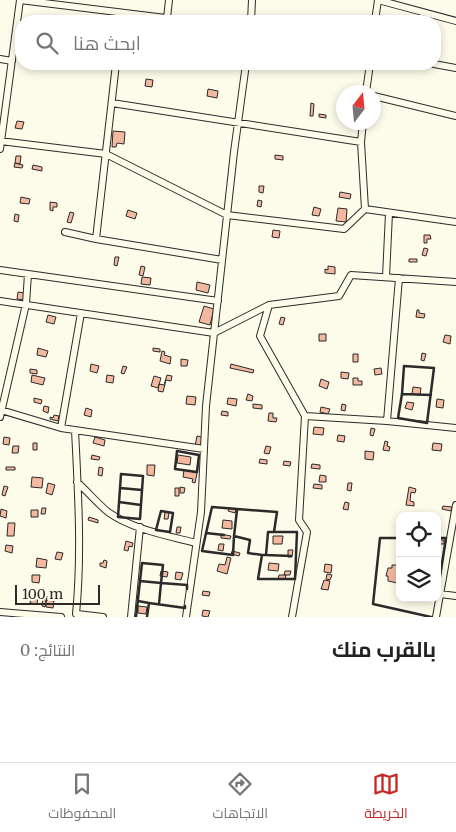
<!DOCTYPE html>
<html lang="ar">
<head>
<meta charset="utf-8">
<style>
	:root { --surface:#fff; --page:#f2f2f2; --text:#222; --muted:#767676; --line:#e0e0e0; --accent:#c62828 }
	body { margin:0; font-family:Merriweather,Cairo,serif; background:var(--page); color:var(--text); direction:rtl }
	.controls { position:absolute; right:15px; bottom:15px; display:grid; overflow:hidden; border-radius:10px; box-shadow:0 2px 8px #0003 }
	.controls button { width:45px; height:45px; display:grid; place-items:center; padding:0; border:0; border-bottom:1px solid var(--line); background:var(--surface); color:var(--text); font:25px sans-serif }
	.compass { position:absolute; left:336px; top:85px; width:45px; height:45px; border-radius:50%; background:var(--surface); box-shadow:0 2px 8px #0003; rotate:16deg }
	.scale { position:absolute; left:15px; bottom:12px; width:85px; box-sizing:border-box; padding-left:5px; border:2px solid #2b2b2b; border-top:0; font-size:14px; line-height:18px; white-space:nowrap; color:#2b2b2b; -webkit-text-stroke:4px #fdfbea; paint-order:stroke }
	.list { margin:0; padding:0; list-style:none }
	h2 { display:flex; justify-content:space-between; align-items:center; height:65px; margin:0; padding:0 20px; font-size:21px }
	h2 small { font-size:16px; font-weight:400; color:var(--muted) }
	.icon { flex:none; width:28px; height:28px; fill:none; stroke:currentColor; stroke-width:2; stroke-linecap:round; stroke-linejoin:round }
	.map { position:relative; flex:none; width:456px; height:617px; overflow:hidden; direction:ltr }
	.search { position:absolute; background:var(--surface); box-shadow:0 2px 8px #0003; left:15px; right:15px; top:15px; height:55px; display:flex; align-items:center; gap:12px; box-sizing:border-box; padding:0 18px; border-radius:20px; color:var(--muted); font-size:19px }
	.sheet { height:145px; background:var(--surface) }
	nav { display:flex; justify-content:space-around; align-items:center; box-sizing:border-box; height:70px; border-top:1px solid var(--line); background:var(--surface); font-size:14px; color:var(--muted) }
	nav a { display:grid; justify-items:center; gap:2px }
	nav .on { color:var(--accent) }
	.map>svg:first-child { display:block }
</style>
</head>
<body>
<div class="map">
<svg width="456" height="617" viewBox="0 0 456 617">
	<rect width="100%" height="100%" fill="#fdfbea"/>
	<path fill="#f2b8a0" stroke="#2b2b2b" d="M146 79 153 80 152 87 145 86Z
		M208 89 218 91 217 98 207 96Z
		M311 103 314 104 313 116H310Z
		M319 114 326 115V118L319 117Z
		M17 121 24 122 22 129 15 128Z
		M113 131 125 132 124 144 117 143 116 147H112Z
		M275 155 283 156V160L275 159Z
		M16 156H21L20 164 15 163Z
		M15 163 23 165 22 168 14 167Z
		M33 165 42 167V171L32 169Z
		M259 186H264L263 193 259 192Z
		M340 192 351 194 350 199 339 197Z
		M21 197 30 199 29 204 20 203Z
		M258 200 262 201 261 207 257 206Z
		M50 202 57 203V207H53V211L50 210Z
		M314 207 321 209 319 216 312 215Z
		M338 208 347 209 346 222 336 221Z
		M128 210 137 213 135 219 126 216Z
		M70 212 74 213 71 223 67 222Z
		M15 214 19 215 18 222 14 221Z
		M273 230 280 231 279 238 272 237Z
		M424 235H430L431 239H427V243H424Z
		M424 248 428 249 426 256 422 255Z
		M115 257H119L117 266 114 265Z
		M409 259H417V262H409Z
		M141 266 145 267 143 276 139 275Z
		M328 266 335 267V274L325 273V269L328 270Z
		M142 277 151 278 150 285 141 284Z
		M197 282 210 285 208 293 196 290Z
		M18 292 25 293 24 300 17 299Z
		M204 306 214 309 210 325 199 322Z
		M417 310H419V313L425 314 424 318 416 317Z
		M48 315 56 317 54 324 46 322Z
		M281 317 285 318 283 325 279 324Z
		M319 334H326V341H319Z
		M445 335 451 336 450 344 443 342Z
		M38 348 48 351 46 357 37 355Z
		M153 348 160 349V352L153 351Z
		M162 351 165 352 164 355 171 357 170 364 160 361Z
		M422 353 426 354 424 361 421 360Z
		M353 354H358V362H353Z
		M181 359 188 360 187 366H181Z
		M91 364 99 366 97 373 90 371Z
		M231 364 254 370 253 373 230 368Z
		M123 366 127 367 124 374 121 373Z
		M381 368 382 374 375 375 374 369Z
		M30 369 37 370V374L30 373Z
		M341 372 349 373 348 379 341 378Z
		M32 375 45 378 43 385 31 382Z
		M107 375 114 376 113 383 106 382Z
		M167 375 172 376 171 381 166 380 163 392 158 391 159 384 164 385Z
		M154 376 161 378 158 388 151 386Z
		M353 378H358V381H362V385H353Z
		M321 379 329 382 327 389 319 386Z
		M413 387 421 388 420 395 412 394Z
		M248 394 253 396 252 401 246 400Z
		M187 396 196 397 195 405 186 404Z
		M34 398 42 400 41 404 34 402Z
		M228 398 237 399 236 406 227 404Z
		M437 399 444 400 443 408 436 407Z
		M407 402 414 403 412 410 405 408Z
		M253 404 262 405V409L253 408Z
		M342 404 346 405 345 411 341 410Z
		M44 406 49 407 48 413 43 411Z
		M321 407 330 409 328 414 320 412Z
		M86 408 92 410 91 417 84 415Z
		M222 411 228 412V416L221 415Z
		M269 413H273V418H277L276 422 268 421Z
		M54 415 59 416 58 421 50 419V417L53 418Z
		M314 427 324 428 323 435 313 434Z
		M371 428 375 429 373 436 370 435Z
		M338 435 345 436 344 442 337 441Z
		M197 436 202 437 201 447 195 446Z
		M4 437 10 438 9 445 3 444Z
		M95 437 105 440 104 446 93 443Z
		M385 441 388 442 387 446 390 447 389 451 383 450Z
		M33 443H37V450H33Z
		M433 443 442 444 441 451 432 450Z
		M13 446H19L18 453H12Z
		M266 446 271 447 269 454 264 453Z
		M365 451 374 452 373 460 365 459Z
		M92 455 100 457 99 460 91 459Z
		M178 455 191 457 190 465 177 463Z
		M260 459 267 460V464L259 463Z
		M284 461 291 462 290 466 283 465Z
		M312 464 320 465V469L311 468Z
		M147 465H155L154 476 147 475Z
		M6 467H15V470H6Z
		M99 467 103 468 102 476 98 475Z
		M184 470 197 473 195 483 192 482 193 479 183 477Z
		M320 475 326 476V482H319Z
		M32 477 43 478 42 488 31 487Z
		M48 483 55 485 52 495 46 493Z
		M348 483H352L351 491 347 490Z
		M314 484 322 485V489L313 488Z
		M4 486 8 487 5 496 2 495Z
		M180 487 185 488 184 493H180Z
		M409 487 416 489 415 493 411 492 410 501 414 502V506L406 505Z
		M175 488H179V496H175Z
		M345 502 349 503 348 510 343 509Z
		M443 506 452 507 451 511 442 509Z
		M42 508H46L45 514H41Z
		M229 508 236 509 235 513 228 511Z
		M1 509 7 511 6 518 0 516Z
		M31 510H38V517H31Z
		M165 512 169 513 168 519H164Z
		M89 517 98 520V523L88 520Z
		M223 520 232 521V529L222 528Z
		M8 523H15L14 536H7Z
		M177 527H181L180 533H176Z
		M221 534 231 536 230 539 221 538Z
		M273 536H283L282 544H273Z
		M437 540H444V544H437Z
		M126 541 133 543 132 547 129 546 128 551 124 550Z
		M219 544H224L223 551 218 550Z
		M6 545 13 546 12 553 5 551Z
		M288 550H293L292 557H288Z
		M232 551 240 553 239 556 231 554Z
		M57 552 63 553 61 560 55 559Z
		M227 557 231 558 227 574 217 571 219 564 225 565Z
		M37 558 47 560 46 568 36 567Z
		M104 560 107 561 106 568 100 566V563H103Z
		M269 563 279 564 278 571 268 570Z
		M325 564 332 565 331 573 324 572Z
		M392 565H397V567H400V581H397V583L388 581V576H386L388 568H392Z
		M161 571 168 572 167 577 160 576Z
		M285 571H291L290 575H284Z
		M176 572 183 573 181 580 175 579Z
		M327 574 332 575 330 580 326 579Z
		M32 575H40L39 583 32 582Z
		M279 575H286L285 579H278Z
		M324 580 330 581 328 590 321 589Z
		M203 591 210 592 209 596 202 595Z
		M43 595 47 596 45 607 42 606Z
		M31 596 38 597 37 604 30 603Z
		M46 600 54 601 53 608 46 607Z
		M138 606 147 607 146 614 138 613Z
		M203 610 210 611 208 617 202 616Z"/>
	<g fill="none" stroke-linecap="round" stroke-linejoin="round">
		<g stroke="#2b2b2b" stroke-width="8">
			<path id="minor" d="M378 0 456 21
				M167 18 169 0
				M121 21 122 13
				M251 21 252 0
				M375 21 378 0
				M0 59 12 61
				M434 64 456 68
				M366 92 370 64
				M374 96 456 116
				M112 103 361 142
				M363 122 361 142 365 209
				M0 141 106 154 227 215 344 229 365 209 456 222
				M0 149 20 0 190 21
				M65 232 96 239 222 260
				M96 239 116 64
				M0 270 218 301
				M386 277 389 213
				M0 301 214 333 269 305 339 296 351 275 456 282
				M269 305 260 336 305 416 299 520 307 532 292 617
				M1 410 61 428 204 449
				M305 416 387 421 456 428
				M0 417 26 304 28 274
				M387 421 399 278
				M61 428 81 313
				M75 430C78 491 82 553 76 614L81 617
				M77 482C87 491 97 503 108 512 131 529 169 536 196 543
				M440 594 456 596
				M0 612 61 617
				M77 614 103 617
				M131 617 140 527
				M186 617 201 512 206 406 234 152 246 64
				M436 617 456 505"/>
		</g>
		<use href="#minor" stroke="#fdfbea" stroke-width="6"/>
		<path stroke="#2b2b2b" stroke-width="2.5" d="M404 366 434 368 427 423 398 418 402 394Z
			M402 394 431 395
			M177 451 199 455 197 472 175 469Z
			M121 474 143 476 140 519 118 517Z
			M120 488 142 490
			M119 502 141 505
			M161 511 173 513 170 532 156 530Z
			M268 532H297L295 579H258L262 555H266Z
			M206 533 224 535
			M234 536 237 510
			M400 538H380L373 604 431 617
			M437 538H446L439 583
			M262 555 248 553 250 540 234 536 233 555 202 551 212 507 277 512 274 532
			M266 555 291 556
			M140 581 161 583 159 604
			M138 601 149 603
			M136 617 142 563 163 565 161 583 187 585V589
			M147 617 149 603 185 608V606"/>
	</g>
</svg>
<div class="controls">
<button><svg class="icon" aria-label="locate" viewBox="0 0 24 24"><circle cx="12" cy="12" r="6"/><path d="M12 2v4M12 18v4M2 12h4M18 12h4"/></svg></button>
<button><svg class="icon" aria-label="layers" viewBox="0 0 24 24"><path d="M12 4l9 5-9 5-9-5zM3 14l9 5 9-5"/></svg></button>
</div>
<svg class="compass" viewBox="-18 -18 36 36"><path d="M0-13l5 13h-10z" fill="#e53935"/><path d="M0 13l5-13h-10z" fill="#767676"/></svg>
<div class="scale">100 m</div>
<div class="search"><svg class="icon" aria-label="search" viewBox="0 0 24 24"><circle cx="10" cy="10" r="6"/><path d="M15 15l6 6"/></svg>ابحث هنا</div>
</div>
<section class="sheet">
<h2>بالقرب منك<small>النتائج: 0</small></h2>
<ul class="list">
</ul>
</section>
<nav>
<a class="on"><svg class="icon" aria-label="map" viewBox="0 0 24 24"><path d="M3 6l6-2 6 2 6-2v14l-6 2-6-2-6 2zM9 4v14M15 6v14"/></svg>الخريطة</a>
<a><svg class="icon" aria-label="directions" viewBox="0 0 24 24"><path d="M12 3l9 9-9 9-9-9zM9 14v-3h6M13 9l2 2-2 2"/></svg>الاتجاهات</a>
<a><svg class="icon" aria-label="saved" viewBox="0 0 24 24"><path d="M7 4h10v16l-5-4-5 4z"/></svg>المحفوظات</a>
</nav>
</body>
</html>
